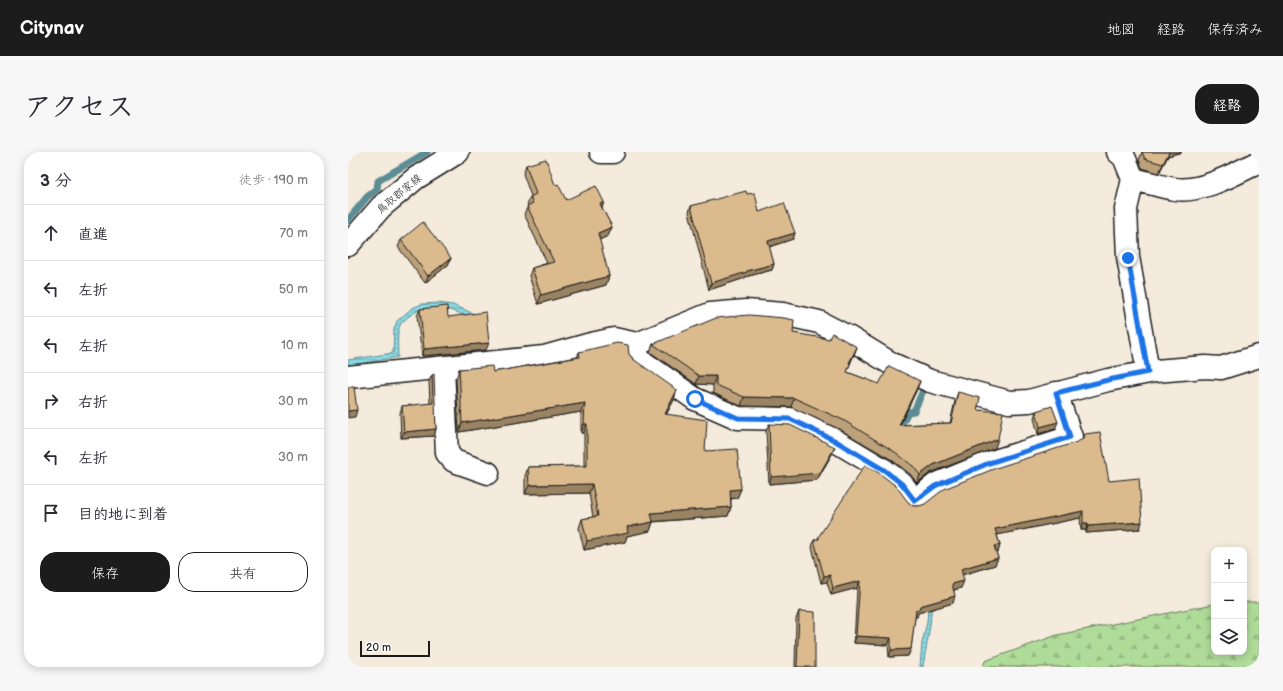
<!DOCTYPE html>
<html lang="ja">
<head>
<meta charset="utf-8">
<style>
	:root { --surface:#fff; --page:#f7f7f7; --text:#2b2b33; --muted:#7c7c81; --line:#e1e1e2; --accent:#1c1c1c }
	body { margin:0; font-family:"Balsamiq Sans","Klee One",sans-serif; background:var(--page); color:var(--text) }
	.controls { position:absolute; right:12px; bottom:12px; display:grid; overflow:hidden; border-radius:8px; box-shadow:0 2px 10px #0003 }
	.controls button { width:36px; height:36px; display:grid; place-items:center; padding:0; border:0; border-bottom:1px solid var(--line); background:var(--surface); color:var(--text); font:20px sans-serif }
	.scale { position:absolute; left:12px; bottom:10px; width:70px; box-sizing:border-box; padding-left:4px; border:2px solid #1c1c1c; border-top:0; font-size:11px; line-height:14px; white-space:nowrap; color:#1c1c1c; -webkit-text-stroke:3px #fff; paint-order:stroke }
	.stop { position:absolute; width:12px; height:12px; margin:-9px; border:3px solid #1a73e8; border-radius:50%; background:#fff }
	.stop.end { background:#1a73e8; border-color:#fff; box-shadow:0 1px 4px #0008 }
	.list { margin:0; padding:0; list-style:none }
	h2 { display:flex; justify-content:space-between; align-items:center; height:52px; margin:0; padding:0 16px; font-size:17px }
	h2 small { font-size:13px; font-weight:400; color:var(--muted) }
	.list li { display:grid; grid-template-columns:26px 1fr auto; gap:12px; align-items:center; box-sizing:border-box; height:56px; padding:0 16px; border-top:1px solid var(--line) }
	.list b { display:block; font-size:15px; white-space:nowrap }
	.list em { font-size:13px; font-style:normal; color:var(--muted) }
	.actions { display:flex; gap:8px; padding:12px 16px }
	.actions a { flex:1; padding:9px 0; border:1px solid var(--accent); border-radius:16px; text-align:center; font-size:14px; color:var(--accent) }
	.actions .main { background:var(--accent); color:#fff }
	.icon { flex:none; width:22px; height:22px; fill:none; stroke:currentColor; stroke-width:2; stroke-linecap:round; stroke-linejoin:round }
	.map { position:relative; flex:none; width:911px; height:515px; overflow:hidden; border-radius:16px }
	header { display:flex; align-items:center; gap:24px; box-sizing:border-box; height:56px; padding:0 20px; background:var(--accent); color:#fff }
	header strong { font-size:19px }
	nav { display:flex; gap:22px; margin-inline-start:auto; font-size:14px }
	.intro { display:flex; align-items:center; justify-content:space-between; box-sizing:border-box; height:96px; padding:0 24px }
	h1 { margin:0; font-size:28px }
	.button { padding:10px 18px; border-radius:16px; background:var(--accent); color:#fff; font-size:14px; font-weight:700 }
	main { display:flex; gap:24px; padding:0 24px }
	aside { flex:1; background:var(--surface); border-radius:16px; box-shadow:0 2px 10px #0003 }
	.map>svg:first-child { display:block }
</style>
</head>
<body>
<header>
<strong>Citynav</strong>
<nav><a>地図</a><a>経路</a><a>保存済み</a></nav>
</header>
<div class="intro"><h1>アクセス</h1><a class="button">経路</a></div>
<main>
<aside>
<h2>3 分<small>徒歩 · 190 m</small></h2>
<ul class="list">
<li><svg class="icon" aria-label="ahead" viewBox="0 0 24 24"><path d="M12 20V5M6 11l6-6 6 6"/></svg><div><b>直進</b></div><em>70 m</em></li>
<li><svg class="icon" aria-label="left" viewBox="0 0 24 24"><path d="M17 20v-9H6M10 6l-5 5 5 5"/></svg><div><b>左折</b></div><em>50 m</em></li>
<li><svg class="icon" aria-label="left" viewBox="0 0 24 24"><path d="M17 20v-9H6M10 6l-5 5 5 5"/></svg><div><b>左折</b></div><em>10 m</em></li>
<li><svg class="icon" aria-label="right" viewBox="0 0 24 24"><path d="M7 20v-9h11M14 6l5 5-5 5"/></svg><div><b>右折</b></div><em>30 m</em></li>
<li><svg class="icon" aria-label="left" viewBox="0 0 24 24"><path d="M17 20v-9H6M10 6l-5 5 5 5"/></svg><div><b>左折</b></div><em>30 m</em></li>
<li><svg class="icon" aria-label="arrive" viewBox="0 0 24 24"><path d="M6 21V4h12l-3 4 3 4H6"/></svg><div><b>目的地に到着</b></div></li>
</ul>
<div class="actions"><a class="main">保存</a><a>共有</a></div>
</aside>
<div class="map">
<svg width="911" height="515" viewBox="0 0 911 515">
	<defs>
		<pattern id="forest-firs" width="22" height="20" patternUnits="userSpaceOnUse"><rect width="22" height="20" fill="#b0dc9a"/><path d="M5 1l3.5 6h-7zM16 11l3.5 6h-7z" fill="#97bc84"/></pattern>
		<pattern id="water-rules" width="6" height="5" patternUnits="userSpaceOnUse"><rect width="6" height="5" fill="#89d9e4"/><path d="M0 2.5h6" fill="none" stroke="#76bac3"/></pattern>
	</defs>
	<rect width="100%" height="100%" fill="#f4ebdd"/>
	<filter id="ink" filterUnits="userSpaceOnUse"><feTurbulence type="fractalNoise" baseFrequency=".025" numOctaves="2"/><feDisplacementMap in="SourceGraphic" scale="8" xChannelSelector="R" yChannelSelector="G"/><feConvolveMatrix kernelMatrix="1 2 1 2 8 2 1 2 1" color-interpolation-filters="sRGB"/></filter>
	<g filter="url(#ink)">
		<path fill="url(#forest-firs)" stroke="#667c5b" d="M896 450H911V515H635L637 509 709 483 866 452V500H896Z"/>
		<path fill="url(#water-rules)" stroke="#5d8d94" d="M90 151 105 153 129 163 127 167C105 159 81 147 60 165 58 167 55 169 53 171 48 180 50 196 50 205L0 214V208L45 201 46 177 49 169 64 156 74 152Z
			M581 443C588 455 577 499 575 515H572L574 491 579 470Z"/>
		<g fill="none" stroke-linecap="round" stroke-linejoin="round">
			<path stroke="#5d8d94" stroke-width="7" d="M0 68 19 45 29 37 30 29 79 0
				M549 281 560 260 566 259 577 234"/>
			<g stroke="#1c1c1c" stroke-width="25">
				<path id="minor" d="M253 0H265
					M770 0 776 5 785 27 778 57 780 105 800 220
					M785 27C799 30 813 35 827 37 854 41 888 21 911 10
					M289 192V206L347 247 390 266 442 267 486 288 536 318 554 332 567 349 587 333 641 311 723 285 708 241
					M95 216 99 301 106 309 140 321
					M0 225 196 205 239 193 266 187 289 192 362 162 398 159 435 162 471 170 500 185 544 212 582 229 661 250 681 249 760 228 807 219 857 215 873 216 911 204"/>
			</g>
			<g stroke="#1c1c1c" stroke-width="25">
				<path id="major" d="M0 93 33 55 68 26 110 0"/>
			</g>
			<use href="#minor" stroke="#fff" stroke-width="22"/>
			<use href="#major" stroke="#fff" stroke-width="22"/>
		</g>
		<path fill="#bca17a" stroke="#1c1c1c" d="M794 0H834L820 4 811 21 794 16 791 8Z
			M178 13 207 33 218 48 256 50 254 56 264 75 260 84 251 88 261 124 258 133 190 152 181 124 184 116 199 111 176 62 180 54 179 53 182 45 183 44 175 22Z
			M399 42 411 60 447 81 445 87 421 95 426 112 424 118 397 125V126L361 138 341 60 343 54Z
			M53 88 103 106 100 113 77 131 50 95Z
			M72 157 100 165 138 198 74 204 69 164Z
			M445 181 509 195 502 212 499 220 531 232 572 229 569 237 552 273 602 271 607 249 610 240 629 258 647 296 582 321 569 331 562 322 544 308 491 277 443 255 393 254 365 241V233L348 232 302 200 305 192Z
			M231 200 281 202 285 207 326 248 318 263 357 299 393 337 389 346 383 347V355L380 364 305 370 302 379 279 384 277 390 236 398 231 376 234 367 245 365 241 341 177 342V324L180 315 236 314V281H233V260L111 280 108 227 111 217 145 220 229 205Z
			M84 223 88 277 86 284 53 286 52 261 54 254 82 252 81 229Z
			M688 259 707 277 690 282 686 266Z
			M421 272 484 302 469 328 421 332 418 279Z
			M761 329 792 377 738 381V378H733L732 366 649 383 652 393 650 400H648L650 406 647 413 614 423 613 436 606 438 605 451 570 461 569 465H567L563 497 560 504 541 505 540 493 506 491 509 436 483 443 479 430 473 431 464 395 466 388 470 387 471 384 560 350 565 354H571Z
			M451 459 467 515H447L448 467Z"/>
		<path fill="#998363" stroke="#1c1c1c" d="M821 0H834L820 4 811 21 815 12Z
			M256 50 253 58 252 52Z
			M264 75 260 84 247 90 250 81Z
			M447 81 445 87 418 96 420 89Z
			M103 106 100 113 77 131 80 124Z
			M426 112 424 118 397 125V126L361 138 363 131 399 119Z
			M261 124 258 133 190 152 193 143Z
			M141 191 138 198 74 204 76 197Z
			M509 195 506 203 498 220 501 211Z
			M351 224H368L365 233 348 232Z
			M572 229 569 237 548 281 551 273Z
			M329 238 326 248 313 272 317 262Z
			M396 245 446 246 443 255 393 254Z
			M237 251 233 260 111 280 114 271Z
			M9 258 7 265 0 266V259Z
			M710 270 707 277 690 282 692 275Z
			M236 272H239L236 281H233Z
			M88 277 86 284 53 286 56 280Z
			M650 287 647 296 582 321 569 331 572 323 585 313Z
			M487 295 484 302 469 328 421 332 423 325Z
			M244 332 241 341 177 342 181 333Z
			M393 337 389 346 378 347 382 338Z
			M383 355 380 364 300 370 303 361Z
			M735 359 732 366 644 384 647 377Z
			M305 370 302 379 279 384 277 390 236 398 239 389 279 375Z
			M794 370 792 377 738 381 740 374Z
			M735 371H740L738 378H733Z
			M652 393 650 400 643 401 646 394Z
			M650 406 647 413 610 424 613 417Z
			M482 423 479 430 473 431 476 424Z
			M512 429 509 436 483 443 485 436Z
			M616 429 613 436 601 439 604 432Z
			M607 444 605 451 570 461 569 465H565L568 458 572 454Z
			M508 484 543 486 540 493 506 491Z
			M563 497 560 504 541 505 543 498Z"/>
		<path fill="#dbbb8e" stroke="#1c1c1c" d="M794 0H821L815 12 797 7Z
			M198 7 207 33 210 32 218 48 248 34 256 50 252 52 264 75 250 81 261 124 193 143 184 116 206 110 179 54 185 51 182 45 188 42 178 13Z
			M398 39 399 42 407 41 411 60 436 51 447 81 420 89 426 112 399 119V120L363 131 343 54Z
			M75 70 103 106 80 124 53 88Z
			M99 154 100 165 138 160 141 191 76 197 72 157Z
			M401 163 436 166 446 168 445 181 481 187 484 181 509 195 501 211 502 212 499 220 531 232 541 214 572 229 551 273 603 271 610 240 632 246 629 258 655 260 650 287 585 313 572 323 565 314 547 300 495 268 446 246 396 245 368 233V224H351L305 192 368 166Z
			M269 191 280 193 281 202 285 207 329 238 317 262 359 268 357 299 389 297 393 337 382 338 383 355 303 361 305 370 279 375 280 381 239 389 234 367 250 364 244 332 181 333 180 315 239 314V272H236L237 251 114 271 111 217 144 214 145 220 232 205 231 200Z
			M86 222 88 277 56 280 54 254 85 251 84 223Z
			M0 235H6L9 258 0 259Z
			M704 254 710 270 692 275 688 259Z
			M421 272 442 273 487 295 472 321 423 325Z
			M752 280 761 329 791 326 794 370 740 374V371H735V359L647 377 652 393 646 394 650 406 613 417 616 429 604 432 607 444 572 454 571 458H568L563 497 543 498V486L508 484 512 429 485 436 482 423 476 424 466 388 471 387V384L517 313 531 321 548 334 560 350 565 354H571L577 352 596 337 648 316 729 290 735 287 737 282Z
			M451 459 467 460V515H449Z"/>
	</g>
	<g fill="none" stroke-linecap="round" stroke-linejoin="round" filter="url(#ink)">
		<path stroke="#1a73e8" stroke-width="5" d="M347 247 390 266 442 267 486 288 536 318 554 332 567 349 587 334 641 311 722 285 708 241 760 228 800 220 780 106"/>
	</g>
	<g text-anchor="middle" dominant-baseline="central" stroke-width="3.5" stroke-linejoin="round" paint-order="stroke">
		<g font-size="11" fill="#1c1c1c" stroke="#fff">
			<text transform="translate(51 42) rotate(-40)">鳥取郡家線</text>
		</g>
	</g>
</svg>
<div class="controls">
<button>+</button>
<button>−</button>
<button><svg class="icon" aria-label="layers" viewBox="0 0 24 24"><path d="M12 4l9 5-9 5-9-5zM3 14l9 5 9-5"/></svg></button>
</div>
<div class="scale">20 m</div>
<div class="stop" style="left:347px;top:247px"></div>
<div class="stop end" style="left:780px;top:106px"></div>
</div>
</main>
</body>
</html>
